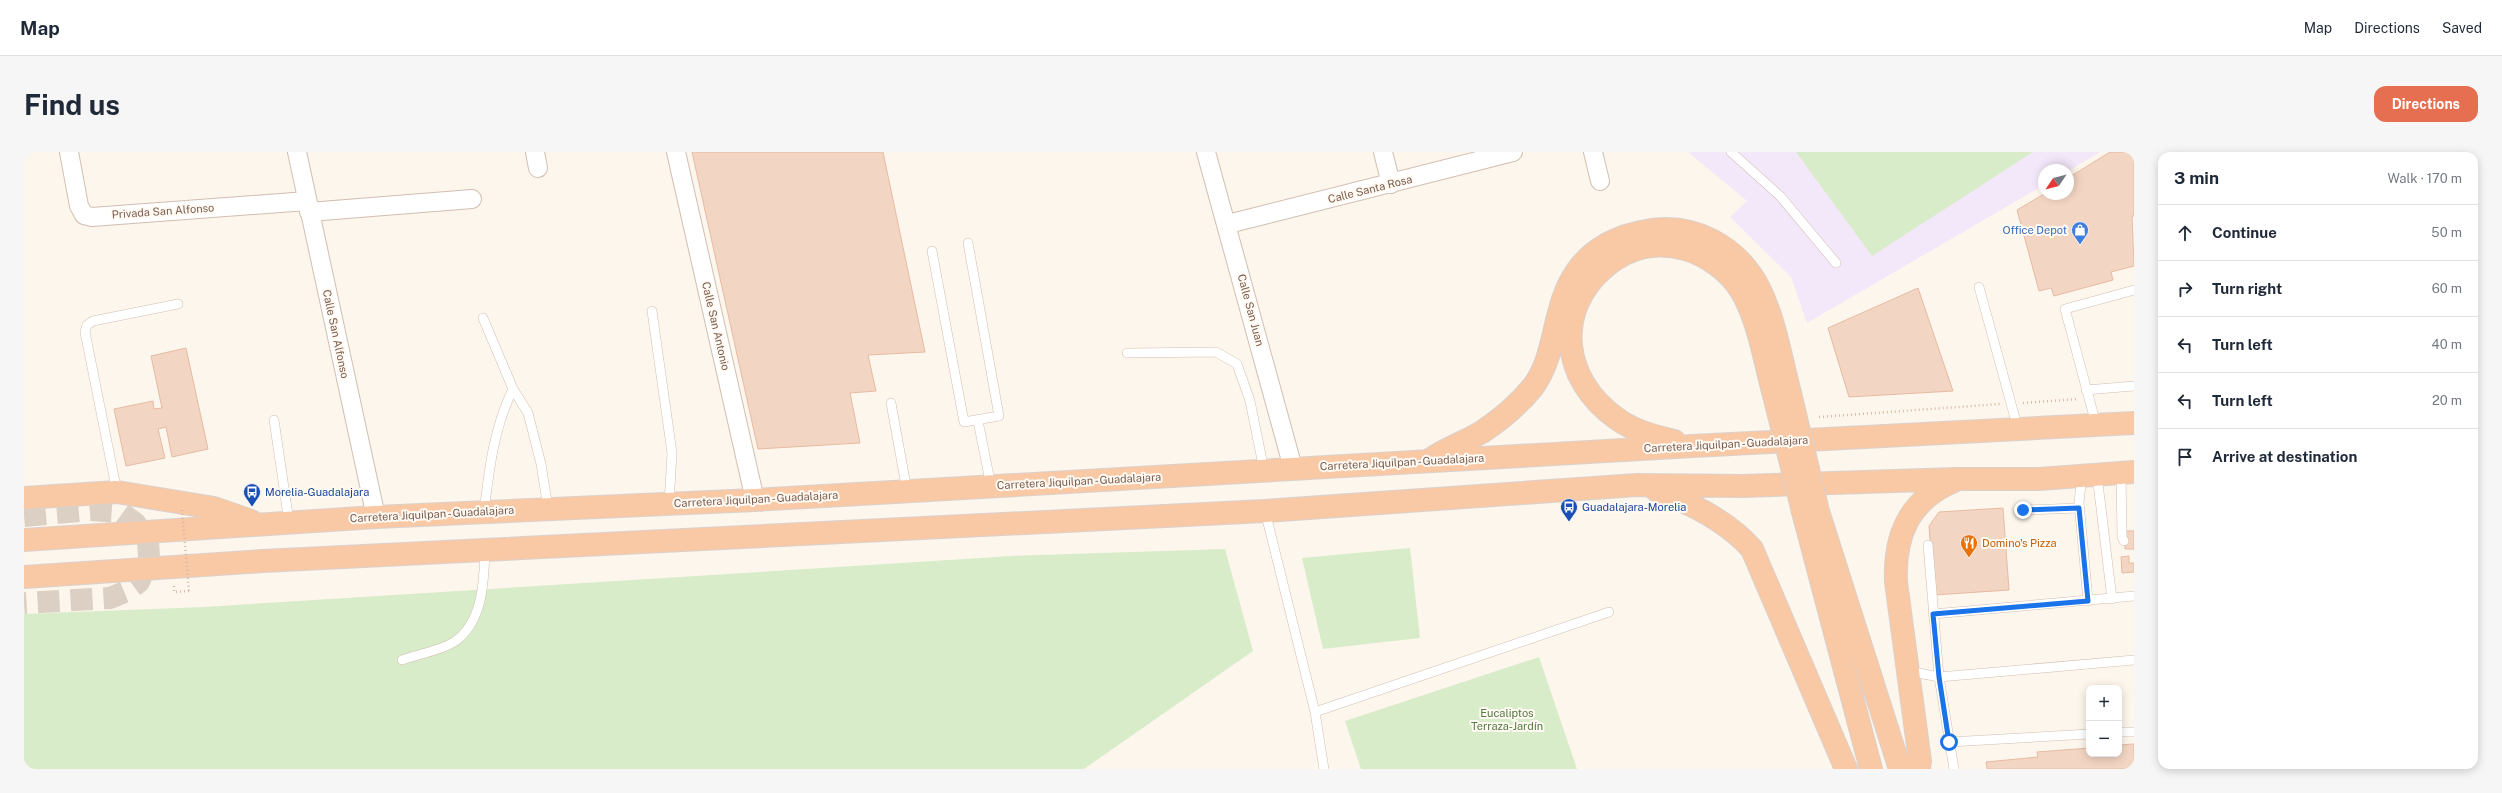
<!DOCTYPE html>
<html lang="en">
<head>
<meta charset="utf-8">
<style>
	:root { --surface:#fff; --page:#f6f6f7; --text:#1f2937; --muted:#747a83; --line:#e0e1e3; --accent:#e76f51 }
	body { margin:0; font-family:"Public Sans",sans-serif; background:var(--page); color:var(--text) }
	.controls { position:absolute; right:12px; bottom:12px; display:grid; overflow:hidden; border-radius:8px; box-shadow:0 2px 10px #0003 }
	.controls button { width:36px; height:36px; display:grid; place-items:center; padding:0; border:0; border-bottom:1px solid var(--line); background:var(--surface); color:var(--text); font:20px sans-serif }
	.compass { position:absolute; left:2014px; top:12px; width:36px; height:36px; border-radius:50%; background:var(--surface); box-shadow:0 2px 10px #0003; rotate:235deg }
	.stop { position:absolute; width:12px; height:12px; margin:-9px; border:3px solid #1a73e8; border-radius:50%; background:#fff }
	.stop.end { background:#1a73e8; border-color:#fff; box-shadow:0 1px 4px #0008 }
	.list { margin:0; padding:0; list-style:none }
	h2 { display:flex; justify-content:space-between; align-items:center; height:52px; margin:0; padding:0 16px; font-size:17px }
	h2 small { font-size:13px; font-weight:400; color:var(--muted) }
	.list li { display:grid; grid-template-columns:26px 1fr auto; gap:12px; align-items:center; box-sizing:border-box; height:56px; padding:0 16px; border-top:1px solid var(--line) }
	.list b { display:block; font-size:15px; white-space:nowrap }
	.list em { font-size:13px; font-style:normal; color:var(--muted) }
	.icon { flex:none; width:22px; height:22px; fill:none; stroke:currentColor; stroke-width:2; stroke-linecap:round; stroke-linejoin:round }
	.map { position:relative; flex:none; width:2110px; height:617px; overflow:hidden; border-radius:12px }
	header { display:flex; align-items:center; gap:24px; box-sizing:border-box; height:56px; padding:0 20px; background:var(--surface); border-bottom:1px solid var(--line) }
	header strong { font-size:19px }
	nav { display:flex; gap:22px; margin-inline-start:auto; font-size:14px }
	.intro { display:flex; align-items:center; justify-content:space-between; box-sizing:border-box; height:96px; padding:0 24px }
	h1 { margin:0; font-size:28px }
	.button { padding:10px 18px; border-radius:12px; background:var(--accent); color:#fff; font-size:14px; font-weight:700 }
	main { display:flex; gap:24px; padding:0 24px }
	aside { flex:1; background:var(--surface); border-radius:12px; box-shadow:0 2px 10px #0003 }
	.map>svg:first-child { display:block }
</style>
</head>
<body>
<header>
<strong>Map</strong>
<nav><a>Map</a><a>Directions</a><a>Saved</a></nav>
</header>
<div class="intro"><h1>Find us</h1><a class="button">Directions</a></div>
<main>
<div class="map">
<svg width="2110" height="617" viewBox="0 0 2110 617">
	<rect width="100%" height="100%" fill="#fdf6ec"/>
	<path fill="#f3e8fa" d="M1664 0H2076L2044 19 2020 18V33L1783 171 1767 125 1706 65 1723 49Z"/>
	<path fill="#d8ecc9" d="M1772 0H2009L1848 104Z
		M1386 396 1396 486 1299 497 1278 406Z
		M1201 397 1229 499 1060 617H0V462L180 455 988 404Z
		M1515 505 1553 617H1337L1321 569Z"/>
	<path fill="#f3d5c3" stroke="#e6bba3" d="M668 0H859L901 200 844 203 852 239 826 241 836 291 734 297Z
		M2086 0H2110V64H2108L2110 114 2087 120 2089 128 2030 144 2027 136 2015 139 1993 58 2020 42H2044V26Z
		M1894 136 1929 239 1825 245 1804 176Z
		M162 196 184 297 148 305 142 275 134 277 141 306 102 314 90 257 129 249 130 257 138 256 127 204Z
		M1979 356 1985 438 1910 443 1905 374 1915 360Z
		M2100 379H2110V397H2101Z
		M2105 404V411H2110V420L2098 421 2097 405Z
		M2110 592V617H1963L1962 610 2014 605 2013 600 2065 596V602H2095V593Z"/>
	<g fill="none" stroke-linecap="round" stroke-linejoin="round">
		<path stroke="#dcd0c4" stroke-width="22" stroke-dasharray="22 11" stroke-linecap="butt" d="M0 364 67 358 96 360 111 371 124 389 125 405 115 430 103 439 86 446 0 451"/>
		<g stroke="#d1beb0" stroke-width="10">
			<path id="service" d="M1707 0 1756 44 1812 111
				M908 99 940 270 975 264 944 91
				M1955 135 1994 277
				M628 159 648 301 645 352
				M459 166 489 237 504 261 517 312 524 356
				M1103 201 1192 200 1213 212 1226 249 1240 318
				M2062 238 2110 234
				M867 251 883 339
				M250 268 265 370
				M954 269 967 334
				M2072 272 2041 157 2110 138
				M2097 322 2098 385 2100 389
				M2073 323 2088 447
				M2058 324 2055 350 2064 449
				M93 340 61 180 63 173 69 169 154 152
				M1999 358 2055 356
				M1241 359 1291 560 1300 617
				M460 360C465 318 470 275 489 237
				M1904 393 1915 525 1930 617
				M1909 462 2110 444
				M378 508C394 502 416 499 430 490 459 471 460 429 461 398
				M1884 519 1915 525 2110 508
				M1291 560 1585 460
				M2095 580H2110
				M1925 590 2065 582"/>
		</g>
		<g stroke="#d1beb0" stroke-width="20">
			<path id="minor" d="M45 0 55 54 60 63 68 65 283 49
				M273 0 352 365
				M511 0 514 16
				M652 0 731 348
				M1182 0 1269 316
				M1359 0 1367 32
				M1569 0 1576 29
				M285 60 448 47
				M1204 72 1489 0"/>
		</g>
		<g stroke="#dad1cd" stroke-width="24">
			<path id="trunk" d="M1650 289C1630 284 1609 279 1592 266 1538 228 1529 158 1582 114 1606 95 1631 89 1661 97 1682 103 1704 118 1716 137 1734 165 1741 211 1750 243
				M1407 307C1423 296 1441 290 1458 280 1476 268 1494 253 1508 236 1534 203 1527 156 1553 119 1569 96 1596 83 1622 79 1669 70 1713 94 1735 136 1751 168 1757 207 1766 241
				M1632 338C1667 351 1703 369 1728 397L1822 617
				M0 346 93 340 190 356 227 369
				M1793 356 1876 617
				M1779 360 1847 617
				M0 388 352 365 731 348 1669 294 2110 271
				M0 425 239 409 1241 359 1613 333 1719 334 1933 327H2015L2110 320
				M1895 617 1896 609 1872 430C1870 383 1885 348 1930 329"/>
		</g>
		<path stroke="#d9b8a5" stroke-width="2.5" stroke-dasharray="1 3" stroke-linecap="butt" d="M1999 251 2054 247
			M1795 265 1976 252
			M150 434V440L165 439"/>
		<use href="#service" stroke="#fff" stroke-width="9"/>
		<use href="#minor" stroke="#fff" stroke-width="18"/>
		<use href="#trunk" stroke="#f9c8a4" stroke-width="22"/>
		<g stroke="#dad1cd" stroke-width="24" stroke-linecap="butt">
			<path id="trunk-bridge" d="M1766 241 1793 355
				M1750 243 1779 360"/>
		</g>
		<path stroke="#d9b8a5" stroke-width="2.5" stroke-dasharray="1 3" stroke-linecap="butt" d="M158 358 165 439"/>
		<use href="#trunk-bridge" stroke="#f9c8a4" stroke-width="22"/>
	</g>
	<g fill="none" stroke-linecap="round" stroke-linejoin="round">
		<path stroke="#1a73e8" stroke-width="5" d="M1925 590 1915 525 1909 462 2064 449 2055 356 1999 358"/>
	</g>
	<defs>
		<g id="shop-pin" transform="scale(0.9)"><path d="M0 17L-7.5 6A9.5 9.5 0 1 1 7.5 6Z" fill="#3f7fe0" stroke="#fffaf3"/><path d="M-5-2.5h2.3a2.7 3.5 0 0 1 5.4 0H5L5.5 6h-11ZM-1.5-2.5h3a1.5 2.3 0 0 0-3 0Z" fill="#fff"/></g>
		<g id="bus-pin" transform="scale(0.9)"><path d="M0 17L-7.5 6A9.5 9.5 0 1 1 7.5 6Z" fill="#1a4fb4" stroke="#fffaf3"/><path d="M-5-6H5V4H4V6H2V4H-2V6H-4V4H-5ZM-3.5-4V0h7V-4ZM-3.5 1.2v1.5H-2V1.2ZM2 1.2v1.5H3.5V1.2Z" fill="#fff"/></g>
		<g id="restaurant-pin" transform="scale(0.9)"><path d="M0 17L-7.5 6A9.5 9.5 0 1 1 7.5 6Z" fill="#e8710a" stroke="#fffaf3"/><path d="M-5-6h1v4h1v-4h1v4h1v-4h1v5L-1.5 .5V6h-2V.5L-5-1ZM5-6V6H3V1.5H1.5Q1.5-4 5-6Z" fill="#fff"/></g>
	</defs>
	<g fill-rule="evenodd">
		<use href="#shop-pin" x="2056" y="78"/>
		<use href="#bus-pin" x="228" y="340"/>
		<use href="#bus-pin" x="1545" y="355"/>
		<use href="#restaurant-pin" x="1945" y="391"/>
	</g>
	<g text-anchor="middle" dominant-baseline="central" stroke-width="4" stroke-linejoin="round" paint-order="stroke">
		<g font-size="11" fill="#7a5c4d" stroke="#fffaf3">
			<text transform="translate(1346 37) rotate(-14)">Calle Santa Rosa</text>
			<text transform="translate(139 59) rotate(-4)">Privada San Alfonso</text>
			<text transform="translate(1227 158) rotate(75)">Calle San Juan</text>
			<text transform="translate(692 174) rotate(77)">Calle San Antonio</text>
			<text transform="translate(312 182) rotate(78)">Calle San Alfonso</text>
			<text transform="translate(1702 292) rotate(-3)">Carretera Jiquilpan - Guadalajara</text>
			<text transform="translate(1378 310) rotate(-3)">Carretera Jiquilpan - Guadalajara</text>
			<text transform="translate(1055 329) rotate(-3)">Carretera Jiquilpan - Guadalajara</text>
			<text transform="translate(732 347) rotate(-3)">Carretera Jiquilpan - Guadalajara</text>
			<text transform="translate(408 362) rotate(-3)">Carretera Jiquilpan - Guadalajara</text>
		</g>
		<g font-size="11" fill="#366cbe" stroke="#fffaf3" text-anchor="end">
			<text x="2043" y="78">Office Depot</text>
		</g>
		<g font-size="11" fill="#164399" stroke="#fffaf3" text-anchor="start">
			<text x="241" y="340">Morelia-Guadalajara</text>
			<text x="1558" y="355">Guadalajara-Morelia</text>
		</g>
		<g font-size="11" fill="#c56008" stroke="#fffaf3" text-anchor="start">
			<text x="1958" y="391">Domino's Pizza</text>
		</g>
		<g font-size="11" fill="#537a41" stroke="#fffaf3">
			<text x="1483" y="561">Eucaliptos<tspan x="1483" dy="13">Terraza-Jardín</tspan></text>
		</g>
	</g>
</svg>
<div class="controls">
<button>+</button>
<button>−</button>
</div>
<svg class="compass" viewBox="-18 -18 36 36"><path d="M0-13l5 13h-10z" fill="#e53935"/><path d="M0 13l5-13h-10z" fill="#747a83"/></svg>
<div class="stop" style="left:1925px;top:590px"></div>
<div class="stop end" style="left:1999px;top:358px"></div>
</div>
<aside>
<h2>3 min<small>Walk · 170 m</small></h2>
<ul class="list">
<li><svg class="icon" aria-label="ahead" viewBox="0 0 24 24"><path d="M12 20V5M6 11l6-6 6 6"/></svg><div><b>Continue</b></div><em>50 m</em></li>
<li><svg class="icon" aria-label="right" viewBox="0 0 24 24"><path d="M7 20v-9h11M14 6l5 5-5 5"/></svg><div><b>Turn right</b></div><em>60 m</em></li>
<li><svg class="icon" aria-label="left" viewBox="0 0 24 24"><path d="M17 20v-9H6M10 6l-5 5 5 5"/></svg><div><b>Turn left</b></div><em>40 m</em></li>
<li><svg class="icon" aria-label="left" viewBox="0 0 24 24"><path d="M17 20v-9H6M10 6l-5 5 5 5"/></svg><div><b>Turn left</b></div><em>20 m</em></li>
<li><svg class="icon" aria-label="arrive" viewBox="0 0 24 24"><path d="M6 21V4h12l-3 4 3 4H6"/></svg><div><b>Arrive at destination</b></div></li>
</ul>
</aside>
</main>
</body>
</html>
